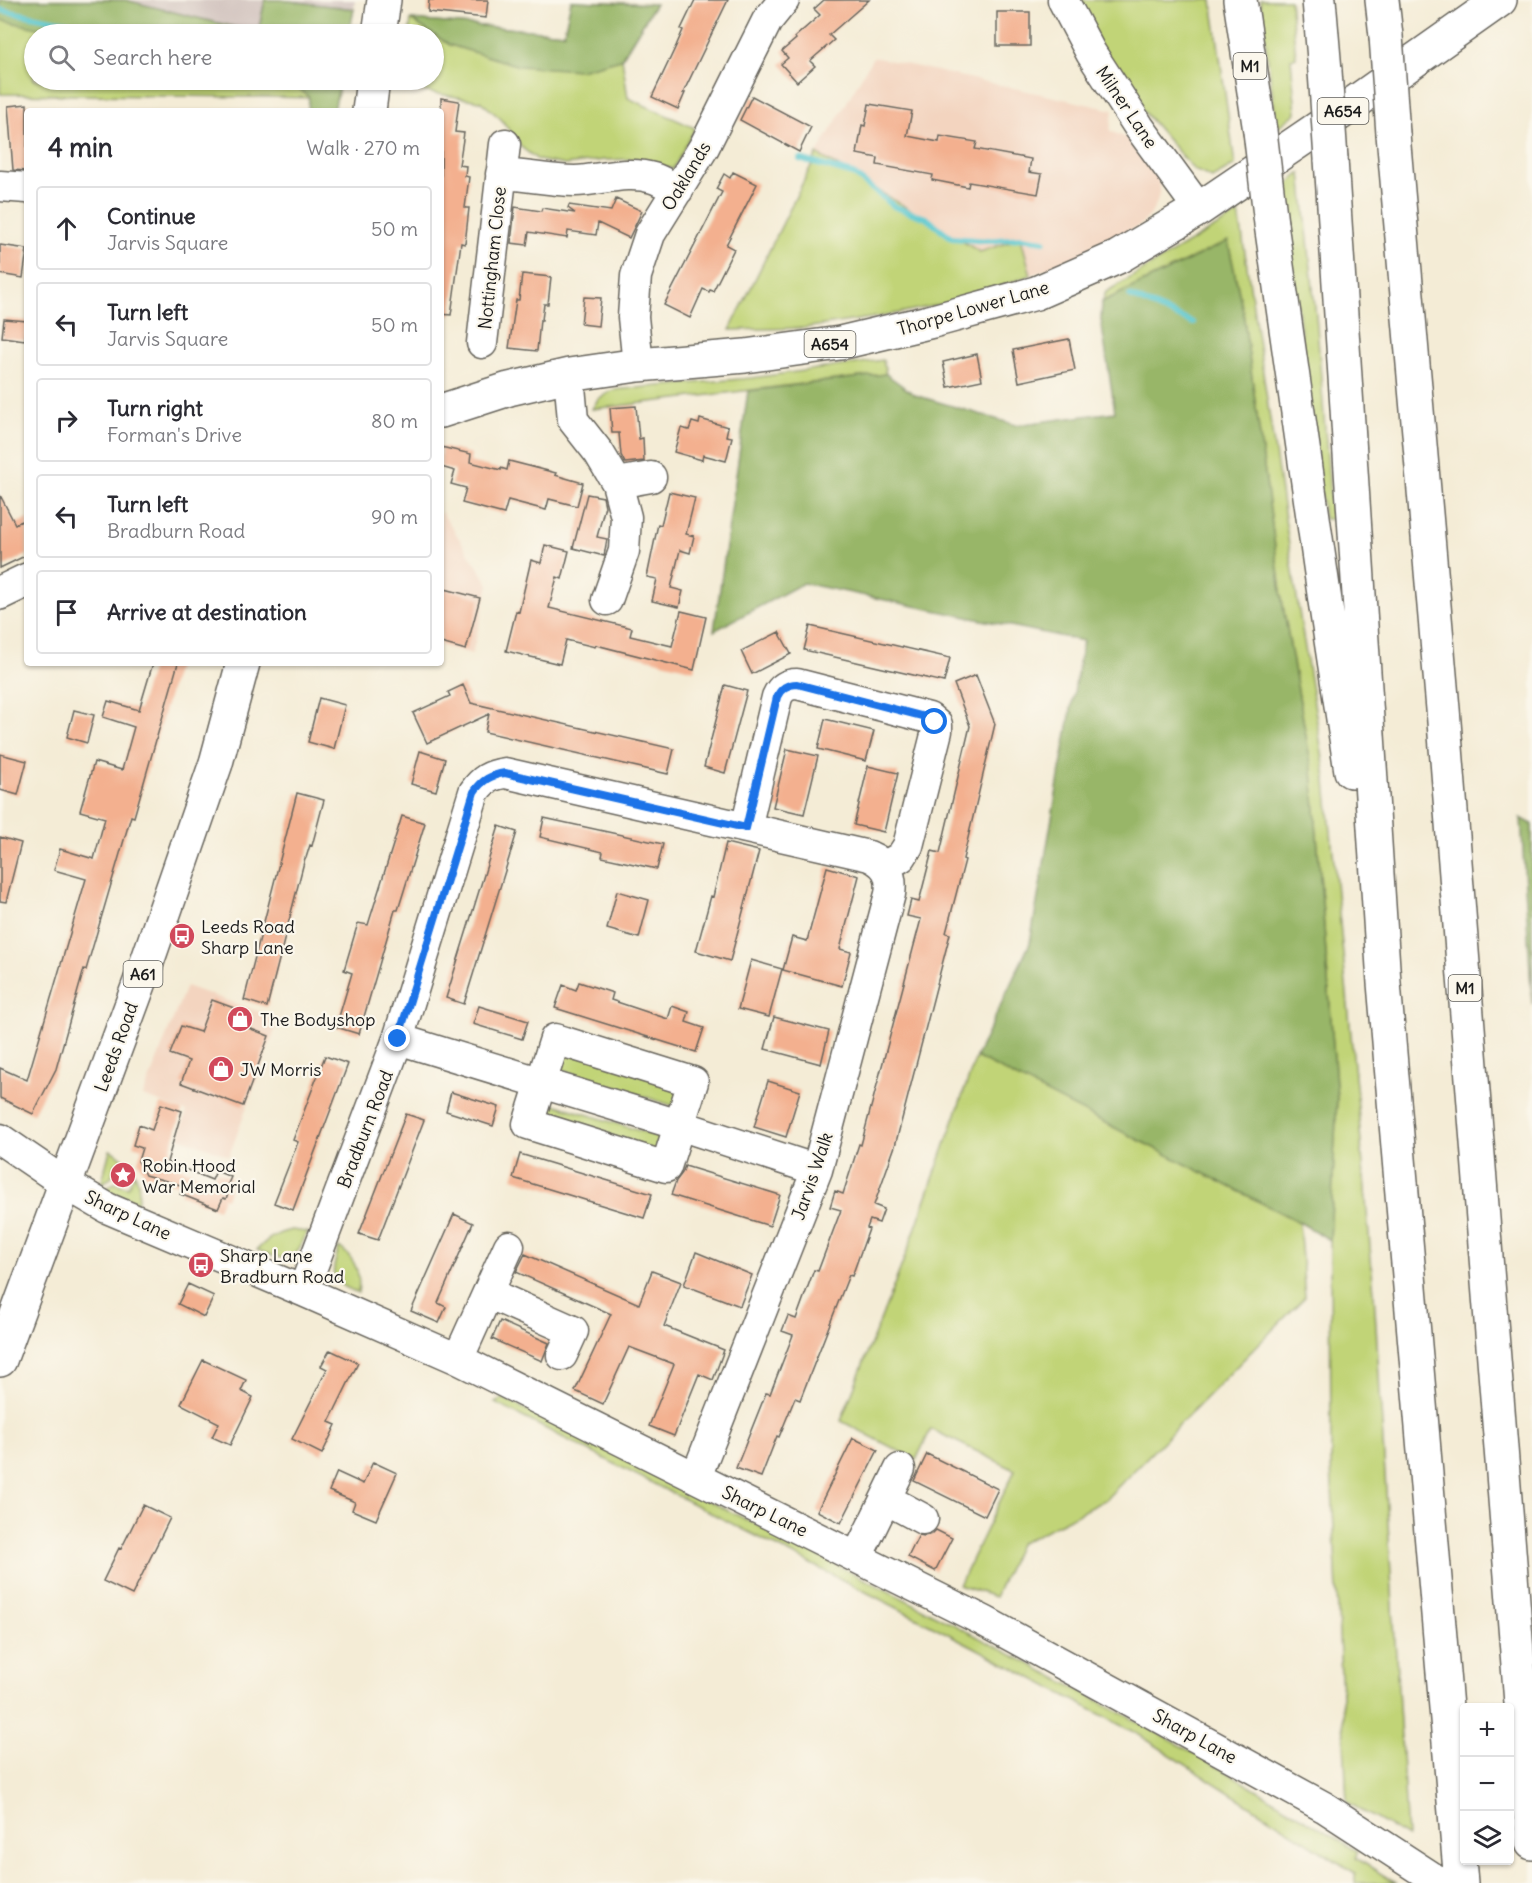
<!DOCTYPE html>
<html lang="en">
<head>
<meta charset="utf-8">
<style>
	:root { --surface:#fff; --page:#f7f7f7; --text:#2b2b33; --muted:#7c7c81; --line:#e1e1e2 }
	body { margin:0; font-family:Delius,sans-serif; background:var(--page); color:var(--text) }
	.controls { position:absolute; right:18px; bottom:18px; display:grid; overflow:hidden; border-radius:6px; box-shadow:0 2px 4px #0004 }
	.controls button { width:54px; height:54px; display:grid; place-items:center; padding:0; border:0; border-bottom:2px solid var(--line); background:var(--surface); color:var(--text); font:30px sans-serif }
	.stop { position:absolute; width:18px; height:18px; margin:-14px; border:4px solid #1a73e8; border-radius:50%; background:#fff }
	.stop.end { background:#1a73e8; border-color:#fff; box-shadow:0 2px 6px #0008 }
	.list { margin:0; padding:0; list-style:none }
	h2 { display:flex; justify-content:space-between; align-items:center; height:78px; margin:0; padding:0 24px; font-size:26px }
	h2 small { font-size:20px; font-weight:400; color:var(--muted) }
	.list li { display:grid; grid-template-columns:39px 1fr auto; gap:18px; align-items:center; box-sizing:border-box; height:84px; margin:0 12px 12px; padding:0 12px; border:2px solid var(--line); border-radius:6px }
	.list b { display:block; font-size:22px; white-space:nowrap }
	.list p { margin:0; font-size:20px; white-space:nowrap; color:var(--muted) }
	.list em { font-size:20px; font-style:normal; color:var(--muted) }
	.icon { flex:none; width:33px; height:33px; fill:none; stroke:currentColor; stroke-width:2; stroke-linecap:round; stroke-linejoin:round }
	.map { position:relative; flex:none; width:1532px; height:1883px; overflow:hidden }
	.search { position:absolute; background:var(--surface); box-shadow:0 2px 4px #0004; left:24px; top:24px; width:420px; height:66px; display:flex; align-items:center; gap:15px; box-sizing:border-box; padding:0 21px; border-radius:33px; color:var(--muted); font-size:22px }
	.panel { position:absolute; background:var(--surface); box-shadow:0 2px 4px #0004; left:24px; top:108px; width:420px; height:558px; border-radius:6px }
	.map>svg:first-child { display:block }
</style>
</head>
<body>
<div class="map">
<svg width="1532" height="1883" viewBox="0 0 1532 1883">
	<rect width="100%" height="100%" fill="#fbf7ec"/>
	<filter id="ink" filterUnits="userSpaceOnUse"><feTurbulence type="fractalNoise" baseFrequency=".0167" numOctaves="2"/><feDisplacementMap in="SourceGraphic" scale="12" xChannelSelector="R" yChannelSelector="G"/><feConvolveMatrix kernelMatrix="1 2 1 2 8 2 1 2 1" color-interpolation-filters="sRGB"/></filter>
	<filter id="wash" filterUnits="userSpaceOnUse"><feTurbulence type="fractalNoise" baseFrequency=".008" numOctaves="4" result="noise"/><feDisplacementMap in="SourceGraphic" scale="24" xChannelSelector="R" yChannelSelector="G"/><feGaussianBlur stdDeviation="1.35" result="paint"/><feColorMatrix in="noise" values="0 0 0 0 0 0 0 0 0 0 0 0 0 0 0 0 0 1.4 0 .05"/><feComposite in="paint" operator="in"/></filter>
	<g filter="url(#wash)">
		<rect width="100%" height="100%" fill="#f4ecd6"/>
		<path fill="#f3d4bf" d="M873 57 1113 110 1110 131 1129 139 1139 146 1158 176 1160 189 1157 202 1151 214 1139 226 1083 255 1031 275 1021 238 981 252 817 154Z
			M441 511 489 584 472 654 441 646Z
			M186 986 279 1019 229 1156 179 1137 187 1112 143 1096Z"/>
		<path fill="#cfc0bb" d="M125 0H265L259 34Z
			M280 0H355L354 9Z"/>
		<path fill="#c1d477" stroke="#6e784a" stroke-width="1.5" d="M0 0H125L258 33 265 0H280L354 9 349 34H34V80H340L337 98 0 94Z
			M1072 0H1212L1235 165 1212 178 1194 170 1132 98Z
			M1260 0H1290L1296 57 1291 59 1296 113 1277 128Z
			M571 1 655 4 622 58 628 98 695 128 673 169 636 159 604 160 565 165 538 160 521 147 501 119 480 101 403 88 404 80H434V34H409L411 20 564 33Z
			M817 154 980 252 1021 238 1031 275 967 299 884 316 804 328 730 330Z
			M1301 173 1317 326 1332 519H1324L1283 188Z
			M1239 213 1298 605 1325 771 1357 1096 1374 1293 1407 1837 1347 1802 1331 1466 1330 1240 1337 1098 1312 770 1283 606 1243 312 1228 241 1102 302 1106 292Z
			M883 360 886 374 592 409 598 399 613 390 752 378Z
			M561 1047 684 1086 677 1107 555 1068Z
			M976 1057 1299 1222 1305 1297 1105 1500 1019 1544 995 1597 959 1585 1015 1470 931 1429 916 1460 841 1421 910 1244Z
			M544 1101 666 1139 660 1159 537 1120Z
			M110 1150C131 1160 144 1180 137 1203L104 1190 114 1183 128 1187 134 1175 128 1165 116 1163 111 1178 101 1184Z
			M292 1230 307 1232C293 1265 289 1262 257 1250 268 1238 277 1233 292 1230Z
			M339 1247C355 1258 361 1274 358 1293 328 1280 331 1277 339 1247Z
			M503 1398C743 1519 986 1635 1220 1768 1266 1794 1311 1823 1357 1851L1356 1858 1396 1883H1355V1873L1141 1736 972 1646 495 1403Z"/>
		<path fill="#98b668" stroke="#5a6942" stroke-width="1.5" d="M0 0H125L258 33 265 0H280L354 9 349 34H65L0 20Z
			M571 1 655 4 621 59 580 70 519 66 450 45 411 20 564 33Z
			M288 80H340L334 111H308L309 97Z
			M1228 241 1243 312 1283 606 1312 770 1337 1098 1330 1240 1299 1222 976 1057 1030 943 1083 641 803 583 714 631 748 391 886 374 915 395 1016 425 1115 412 1101 320 1102 302Z
			M1521 818 1532 824V1004Z"/>
		<g fill="none" stroke-linecap="round" stroke-linejoin="round">
			<path stroke="#5bc8cf" stroke-width="6" d="M0 10 126 34
				M328 34 346 33
				M800 159 853 174 895 207 926 218 952 238 987 241 1021 238 1044 241
				M1130 296 1193 323"/>
		</g>
		<g id="blocks">
			<path fill="#f3b08f" d="M429 0H488L486 18 428 12Z
				M695 0H728L683 93H685L678 109 652 97 676 46 683 30 681 29Z
				M824 0H869L829 35 834 40 810 61 815 66 797 82 781 64 788 58 782 51 796 39 795 37 820 15 814 9Z
				M997 12H1030V46H997Z
				M752 96 811 127 799 152 740 120Z
				M441 98 459 101 455 132 464 133 459 165 466 166 465 176 469 177 465 208H469L465 244 461 243 451 315 441 314Z
				M27 104V171L13 170 8 106Z
				M869 104 912 111 907 136 939 142 940 136 977 142 975 149 1031 159 1029 172 1042 174 1038 194 969 182 968 187 932 180 933 175 877 165 878 158 857 154 862 125 865 126Z
				M733 172 757 184 726 245 734 249 713 291 710 290 709 292 703 289 690 318 664 305 722 192 716 189 724 174 730 178Z
				M616 199 642 211 629 238 598 223 596 235 568 231 567 238 529 232 527 245 511 243 515 207 541 211 542 208 575 213 568 208 569 205 611 211Z
				M0 245 27 249 23 278 0 274Z
				M522 274 551 277 548 304H544L542 320H540L537 351 509 348 516 300H519Z
				M584 297 601 298 598 326 581 324Z
				M4 319 27 321 25 340 2 337Z
				M1069 339 1075 370 1019 382 1013 350Z
				M977 354 982 380 948 387 943 362Z
				M636 406 639 439 643 438 644 461 625 463 621 455 619 433H612L610 408Z
				M700 419 728 427 726 436 732 437 726 461 703 455 702 460 674 452 681 428 689 430 692 422 699 424Z
				M441 447 471 454 470 462 501 470V468L507 470 509 461 556 473 555 475 583 483 577 506 549 499 546 510 508 500 504 514 462 503 466 488 451 484 455 471 441 467Z
				M669 492 695 498 686 534 694 536 690 553 680 550 671 588 683 591 679 607 652 601 657 579 647 577 658 524 661 525Z
				M587 494 603 497 605 506 597 537 607 539 604 556 573 548Z
				M0 495 15 524 27 519V555L0 568Z
				M545 545 569 551 562 579 557 577 549 608 632 628 630 636 672 646 681 611 706 617 694 670 596 645 595 647 566 640 560 664 506 651 516 611 519 612 531 560 541 563Z
				M441 588 480 598 466 650 441 643Z
				M810 626 950 658 944 682 804 650Z
				M779 632 791 654 752 674 741 651Z
				M153 663H178L134 817 131 816 86 970 84 969 56 1069 33 1114 0 1098V1068L27 1080 86 879 54 870 60 849 94 859 105 818 80 811 94 762 122 770 134 727 103 717 108 701 139 710Z
				M976 675 995 724 963 859 965 860 946 933 950 934 895 1146 874 1205 884 1209 879 1223 870 1220 867 1228 869 1229 852 1276 849 1275 800 1400 795 1398 779 1437 777 1436 761 1477 736 1468 766 1393 770 1394 793 1335 782 1331 788 1316 796 1319 814 1270 818 1271 841 1210 830 1207 835 1191 843 1194 859 1144 861 1145 921 919 907 916 911 900 919 902 932 851 940 853 970 726 954 684Z
				M463 685 471 703 674 749 668 774 485 732 489 714 427 743 413 713 450 696 448 692Z
				M725 685 747 691 725 773 704 767Z
				M319 698 345 705 334 749 308 742Z
				M74 710 94 715 87 743 67 737Z
				M825 719 874 731 866 761 818 749Z
				M787 749 818 756 804 814 773 807Z
				M420 751 445 759 436 791 411 784Z
				M0 754 27 761 18 795 0 790Z
				M868 766 898 773 884 832 854 825Z
				M297 793 324 800 312 846 310 845 306 858H305L267 1007 244 1000Z
				M402 816 425 823 398 910H395L359 1034 336 1027 352 973 344 970 358 923 368 925Z
				M544 818 663 844 657 869 602 857 603 852 540 837Z
				M499 826 517 832 464 1004 446 998Z
				M0 837 21 843 6 902 0 901Z
				M726 843 759 851 730 961 696 951 711 896 713 897Z
				M827 867 859 876 840 949 851 952 842 986 783 970 792 937 807 941Z
				M617 891 649 900 639 938 607 929Z
				M751 960 782 969 769 1017 738 1009Z
				M579 982 613 993 611 1000 668 1019 672 1006 689 1012 686 1022 704 1028 696 1052 555 1008 563 985 576 990Z
				M212 1000 245 1012 241 1025 269 1036 243 1106 181 1083 189 1061 170 1054 181 1026 200 1032Z
				M479 1006 528 1021 522 1039 473 1024Z
				M774 1017 829 1031 821 1064 765 1049Z
				M325 1056 348 1064 293 1210 274 1203 298 1142 293 1140Z
				M768 1081 800 1091 786 1137 754 1127Z
				M451 1092 499 1107 493 1126 446 1111Z
				M161 1104 182 1111 167 1162 212 1180 216 1171 231 1177 227 1186 230 1187 226 1199 223 1198 218 1209 180 1194 184 1186 145 1175 138 1161 142 1148 133 1145 139 1125 152 1130Z
				M406 1114 424 1120 378 1240 359 1234Z
				M520 1154 652 1194 644 1218 513 1178Z
				M685 1166 780 1195 770 1226 671 1195 676 1181 682 1173Z
				M454 1214 473 1223 438 1303 446 1307 439 1323 411 1311Z
				M696 1252 752 1275 740 1306 684 1285Z
				M525 1254 639 1304 652 1271 681 1282 664 1326 724 1350 713 1380 699 1374 674 1436 649 1426 674 1364 629 1347 603 1404 575 1391 611 1314 516 1272Z
				M188 1284 214 1296 204 1317 178 1304Z
				M500 1321 549 1343 542 1361 492 1339Z
				M330 1350 358 1363 329 1422 336 1425 322 1454 292 1439 327 1369 321 1366Z
				M203 1360 246 1380 241 1391 253 1397 230 1445 212 1437 219 1423 181 1404Z
				M853 1438 878 1450 841 1523 817 1511Z
				M927 1454 998 1489 985 1516 914 1481Z
				M373 1462 397 1473 376 1520 352 1510 355 1502 329 1491 337 1472 363 1484Z
				M143 1505 170 1518 132 1595 103 1581 119 1548 121 1549Z
				M936 1530 952 1538 935 1571 908 1557 919 1535 924 1536 932 1534Z"/>
		</g>
	</g>
	<g filter="url(#ink)">
		<use href="#blocks" fill-opacity="0" stroke="#68655d" stroke-width="1.5"/>
		<g fill="none" stroke-linecap="round" stroke-linejoin="round">
			<g stroke="#68655d" stroke-width="33">
				<path id="minor" d="M1063 0 1091 53 1139 127 1199 209
					M501 174C526 175 550 181 575 181 600 180 628 170 653 178 662 181 670 186 678 190
					M0 186 27 188
					M482 343 505 144
					M638 365 633 317 636 276 650 234 704 147 767 21 784 0
					M569 375 573 420 599 453 617 483 626 517 624 551 607 600
					M617 483 651 477
					M746 828 777 697C781 688 787 684 797 684L929 718 937 725V731L908 846 901 857 885 866
					M398 1039 679 1125 817 1170
					M555 1039 693 1082 666 1167 528 1124Z
					M0 1139 66 1184 107 1208 303 1291 458 1359 984 1621 1324 1807 1441 1883
					M303 1291 398 1039 474 792C482 780 490 775 505 773L869 856C886 863 893 875 890 894L817 1170 696 1477
					M488 1293 573 1331 562 1355
					M458 1359 509 1246
					M886 1499 923 1519
					M857 1557 900 1469"/>
			</g>
			<g stroke="#68655d" stroke-width="36">
				<path id="major" d="M379 34 384 0
					M369 111 373 80
					M441 411 509 389 569 375 638 365 745 356 840 343 933 321 1036 293 1118 257 1199 209 1333 118 1500 0
					M0 593 27 580
					M0 1360 144 971 216 763 243 663"/>
			</g>
			<g stroke="#68655d" stroke-width="36">
				<path id="highway" d="M1240 0 1260 131
					M1319 0 1325 71
					M1382 0 1386 36
					M1393 134 1443 709 1532 1843
					M1331 159 1384 983 1461 1883
					M1271 224 1325 601 1351 771"/>
			</g>
			<use href="#minor" stroke="#fff" stroke-width="30"/>
			<use href="#major" stroke="#fff" stroke-width="33"/>
			<use href="#highway" stroke="#fff" stroke-width="33"/>
			<g stroke="#68655d" stroke-width="36" stroke-linecap="butt">
				<path id="highway-bridge" d="M1386 36 1393 134
					M1325 71 1331 159
					M1260 131 1271 224"/>
			</g>
			<use href="#highway-bridge" stroke="#fff" stroke-width="33"/>
		</g>
	</g>
	<g fill="none" stroke-linecap="round" stroke-linejoin="round" filter="url(#ink)">
		<path stroke="#1a73e8" stroke-width="8" d="M398 1039 474 792C482 780 491 775 505 773L746 828 777 697C781 688 787 684 797 684L929 718 935 722"/>
	</g>
	<defs>
		<g id="bus-disc" transform="scale(1.35)"><circle r="9.5" fill="#d1495b" stroke="#fbf7ec"/><path d="M-5-6H5V4H4V6H2V4H-2V6H-4V4H-5ZM-3.5-4V0h7V-4ZM-3.5 1.2v1.5H-2V1.2ZM2 1.2v1.5H3.5V1.2Z" fill="#fff"/></g>
		<g id="shop-disc" transform="scale(1.35)"><circle r="9.5" fill="#d1495b" stroke="#fbf7ec"/><path d="M-5-2.5h2.3a2.7 3.5 0 0 1 5.4 0H5L5.5 6h-11ZM-1.5-2.5h3a1.5 2.3 0 0 0-3 0Z" fill="#fff"/></g>
		<g id="sight-disc" transform="scale(1.35)"><circle r="9.5" fill="#d1495b" stroke="#fbf7ec"/><path d="M0-6L1.8-2.2L6-1.7L2.9 1.2L3.7 5.4L0 3.3L-3.7 5.4L-2.9 1.2L-6-1.7L-1.8-2.2Z" fill="#fff"/></g>
	</defs>
	<g fill-rule="evenodd">
		<use href="#bus-disc" x="182" y="936"/>
		<use href="#shop-disc" x="240" y="1019"/>
		<use href="#shop-disc" x="221" y="1069"/>
		<use href="#sight-disc" x="123" y="1175"/>
		<use href="#bus-disc" x="201" y="1265"/>
	</g>
	<g text-anchor="middle" dominant-baseline="central" stroke-width="4.5" stroke-linejoin="round" paint-order="stroke">
		<g fill="#fbf7ec" stroke="#5f5e5a" stroke-width="1.5">
			<rect x="1233.5" y="53" width="33" height="26" rx="4.5"/>
			<rect x="1317.5" y="98" width="51" height="26" rx="4.5"/>
			<rect x="804.5" y="331" width="51" height="26" rx="4.5"/>
			<rect x="123.5" y="961" width="39" height="26" rx="4.5"/>
			<rect x="1448.5" y="975" width="33" height="26" rx="4.5"/>
		</g>
		<g font-size="16" font-weight="bold" fill="#1c1c1c">
			<text x="1250" y="66">M1</text>
			<text x="1343" y="111">A654</text>
			<text x="830" y="344">A654</text>
			<text x="143" y="974">A61</text>
			<text x="1465" y="988">M1</text>
		</g>
		<g font-size="18" fill="#1c1c1c" stroke="#fbf7ec">
			<text transform="translate(1127 107) rotate(56)">Milner Lane</text>
			<text transform="translate(686 176) rotate(-59)">Oaklands</text>
			<text transform="translate(492 258) rotate(-84)">Nottingham Close</text>
			<text transform="translate(973 308) rotate(-16)">Thorpe Lower Lane</text>
			<text transform="translate(116 1047) rotate(-70)">Leeds Road</text>
			<text transform="translate(365 1129) rotate(-69)">Bradburn Road</text>
			<text transform="translate(812 1176) rotate(-71)">Jarvis Walk</text>
			<text transform="translate(128 1215) rotate(25)">Sharp Lane</text>
			<text transform="translate(765 1511) rotate(26)">Sharp Lane</text>
			<text transform="translate(1195 1736) rotate(29)">Sharp Lane</text>
		</g>
		<g font-size="18" fill="#1c1c1c" stroke="#fbf7ec" text-anchor="start">
			<text x="201" y="926">Leeds Road<tspan x="201" dy="21">Sharp Lane</tspan></text>
			<text x="260" y="1019">The Bodyshop</text>
			<text x="240" y="1069">JW Morris</text>
			<text x="142" y="1165">Robin Hood<tspan x="142" dy="21">War Memorial</tspan></text>
			<text x="220" y="1255">Sharp Lane<tspan x="220" dy="21">Bradburn Road</tspan></text>
		</g>
	</g>
</svg>
<div class="controls">
<button>+</button>
<button>−</button>
<button><svg class="icon" aria-label="layers" viewBox="0 0 24 24"><path d="M12 4l9 5-9 5-9-5zM3 14l9 5 9-5"/></svg></button>
</div>
<div class="stop" style="left:935px;top:722px"></div>
<div class="stop end" style="left:398px;top:1039px"></div>
<div class="search"><svg class="icon" aria-label="search" viewBox="0 0 24 24"><circle cx="10" cy="10" r="6"/><path d="M15 15l6 6"/></svg>Search here</div>
<section class="panel">
<h2>4 min<small>Walk · 270 m</small></h2>
<ul class="list">
<li><svg class="icon" aria-label="ahead" viewBox="0 0 24 24"><path d="M12 20V5M6 11l6-6 6 6"/></svg><div><b>Continue</b><p>Jarvis Square</p></div><em>50 m</em></li>
<li><svg class="icon" aria-label="left" viewBox="0 0 24 24"><path d="M17 20v-9H6M10 6l-5 5 5 5"/></svg><div><b>Turn left</b><p>Jarvis Square</p></div><em>50 m</em></li>
<li><svg class="icon" aria-label="right" viewBox="0 0 24 24"><path d="M7 20v-9h11M14 6l5 5-5 5"/></svg><div><b>Turn right</b><p>Forman's Drive</p></div><em>80 m</em></li>
<li><svg class="icon" aria-label="left" viewBox="0 0 24 24"><path d="M17 20v-9H6M10 6l-5 5 5 5"/></svg><div><b>Turn left</b><p>Bradburn Road</p></div><em>90 m</em></li>
<li><svg class="icon" aria-label="arrive" viewBox="0 0 24 24"><path d="M6 21V4h12l-3 4 3 4H6"/></svg><div><b>Arrive at destination</b></div></li>
</ul>
</section>
</div>
</body>
</html>
